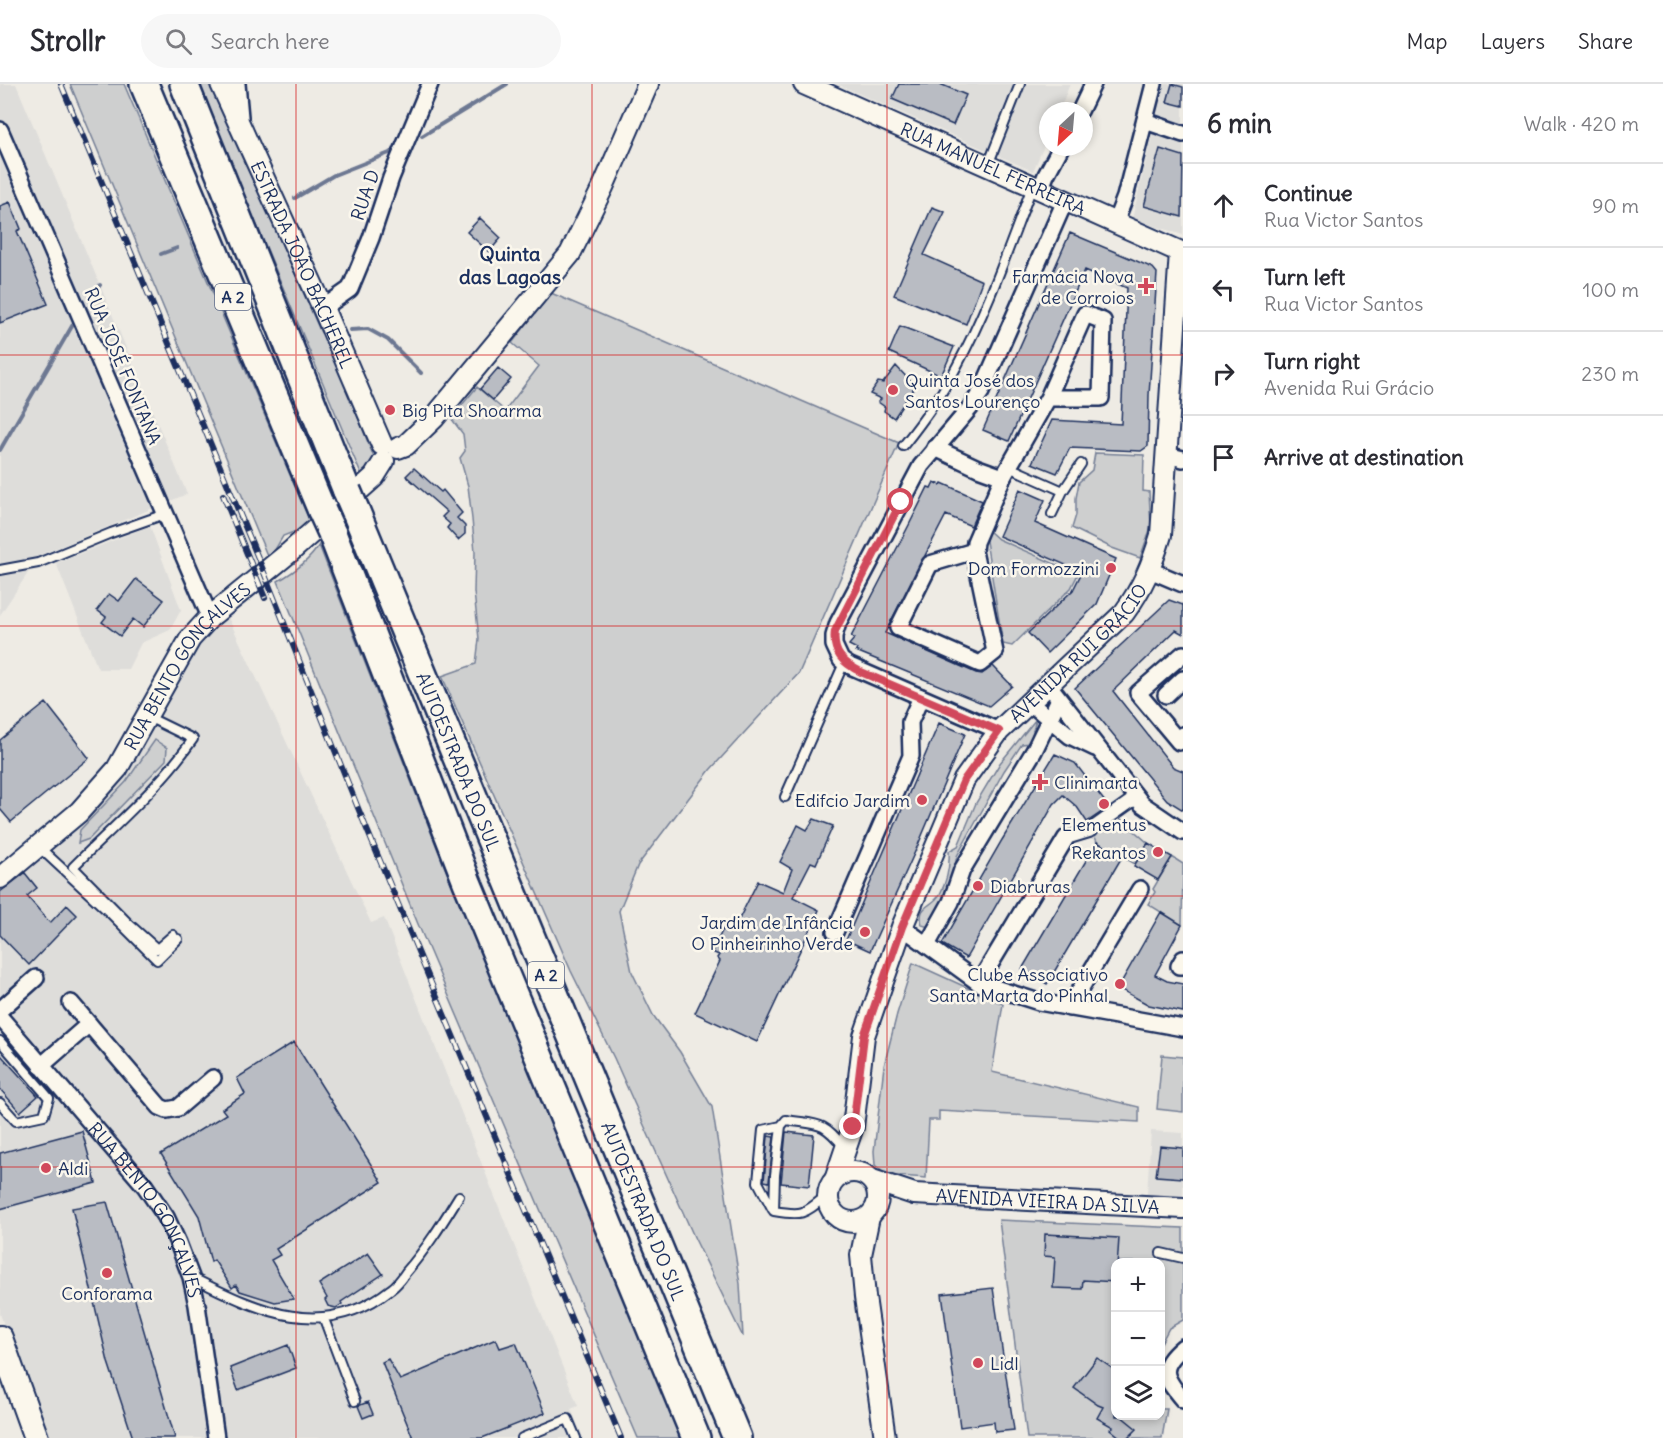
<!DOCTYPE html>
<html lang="en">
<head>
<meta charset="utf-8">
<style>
	:root { --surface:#fff; --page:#f7f7f7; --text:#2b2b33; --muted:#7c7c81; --line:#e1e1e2 }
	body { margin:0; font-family:Delius,sans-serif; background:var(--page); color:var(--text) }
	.controls { position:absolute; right:18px; bottom:18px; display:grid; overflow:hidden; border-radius:12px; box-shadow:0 3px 9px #0003 }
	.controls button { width:54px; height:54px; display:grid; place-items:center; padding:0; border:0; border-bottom:2px solid var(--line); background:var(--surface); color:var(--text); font:30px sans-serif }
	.compass { position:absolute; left:1039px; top:18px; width:54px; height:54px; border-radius:50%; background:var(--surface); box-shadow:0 3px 9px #0003; rotate:206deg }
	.stop { position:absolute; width:18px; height:18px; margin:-14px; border:4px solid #d1495b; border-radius:50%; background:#fff }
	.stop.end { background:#d1495b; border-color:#fff; box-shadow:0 2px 6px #0008 }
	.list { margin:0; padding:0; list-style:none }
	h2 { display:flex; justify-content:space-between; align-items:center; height:78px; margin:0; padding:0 24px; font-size:26px }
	h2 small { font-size:20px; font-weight:400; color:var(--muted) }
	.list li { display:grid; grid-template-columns:39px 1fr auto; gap:18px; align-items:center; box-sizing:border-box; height:84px; padding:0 24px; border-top:2px solid var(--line) }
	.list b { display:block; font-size:22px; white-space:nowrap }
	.list p { margin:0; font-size:20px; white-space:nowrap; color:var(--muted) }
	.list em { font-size:20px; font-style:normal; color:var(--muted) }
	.icon { flex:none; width:33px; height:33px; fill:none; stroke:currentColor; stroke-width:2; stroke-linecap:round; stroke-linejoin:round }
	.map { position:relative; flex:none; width:1183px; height:1354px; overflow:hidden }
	header { display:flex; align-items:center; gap:36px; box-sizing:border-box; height:84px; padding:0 30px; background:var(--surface); border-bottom:2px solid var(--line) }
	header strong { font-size:28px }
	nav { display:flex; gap:33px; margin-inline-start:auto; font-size:21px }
	.search { width:420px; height:54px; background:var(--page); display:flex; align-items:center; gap:15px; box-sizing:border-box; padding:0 21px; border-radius:33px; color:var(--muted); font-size:22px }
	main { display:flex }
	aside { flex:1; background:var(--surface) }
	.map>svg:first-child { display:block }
</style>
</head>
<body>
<header>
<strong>Strollr</strong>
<div class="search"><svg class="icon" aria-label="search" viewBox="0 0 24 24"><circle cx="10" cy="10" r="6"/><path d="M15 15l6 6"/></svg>Search here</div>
<nav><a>Map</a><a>Layers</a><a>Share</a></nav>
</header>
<main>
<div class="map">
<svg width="1183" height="1354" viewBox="0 0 1183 1354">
	<rect width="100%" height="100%" fill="#eeebe4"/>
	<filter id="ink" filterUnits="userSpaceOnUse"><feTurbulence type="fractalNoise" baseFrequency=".0167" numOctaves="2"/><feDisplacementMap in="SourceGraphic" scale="12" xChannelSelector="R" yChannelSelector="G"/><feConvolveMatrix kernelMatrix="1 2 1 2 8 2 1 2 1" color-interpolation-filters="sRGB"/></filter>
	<g filter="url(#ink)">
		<path fill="#deddda" d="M0 0H16L187 410 40 471 0 531Z
			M837 0H1070L1059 27H1048V53L1033 87Z
			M1164 0H1183V151L1132 135Z
			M150 442 181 526 170 546 141 559 128 585H98L56 479Z
			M227 531 371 839 384 834 578 1322 571 1325 583 1354H43L33 1319 0 1230V788L107 703 198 558Z
			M1151 1047 1183 1049V1112L1147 1110Z"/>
		<path fill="#cecfcf" stroke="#747f96" stroke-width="1.5" d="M70 0H124L310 438 296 447 283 452 269 476Z
			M198 0H210L311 216 375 376 363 395Z
			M551 209 899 359 799 589 710 686 638 781 619 827 632 888 653 931 680 968 712 1023 740 1200 743 1253 695 1155 614 974 571 887 442 592 476 580 479 555 474 508 475 468 472 435 468 402 460 374 465 367 463 350 451 334 477 303 505 327 539 282 512 259Z
			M1095 369 1144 371 1143 407 1149 408 1151 443 1140 474 1112 464 1072 444 1076 431V414L1079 398 1092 386Z
			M988 446 998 455 1078 490 1071 504 1012 562 1003 560 986 457Z
			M319 461 443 779 682 1354H638L418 840 278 497C294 488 310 476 319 461Z
			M1036 635 1030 659 1022 660 1004 687 957 772C955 777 956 781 955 786 949 806 940 825 932 844L922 841C917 820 932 824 940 810 947 797 950 782 949 767L958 762 976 719 1000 679Z
			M155 656 167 664 166 676 89 755 78 759 80 746 126 698Z
			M1114 729 1148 759 1135 780 1097 758 1092 745Z
			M1172 773 1183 780 1182 841 1148 820 1155 808 1153 805Z
			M913 879 1003 920 992 988 1139 1023V1038L939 1027V1036H929L926 1094 886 1091 875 1081 874 1067 884 982 897 930Z
			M1162 971 1183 973V1028L1157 1025Z
			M999 1136 1183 1144V1236L1169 1244 1161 1259 1160 1178H1116V1332H1160L1161 1325H1167L1162 1354H1027Z"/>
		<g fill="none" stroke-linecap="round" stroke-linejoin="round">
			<path stroke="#6d7892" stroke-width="4" d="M422 52 507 0
				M295 114 334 91 397 66
				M278 148 322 248H327
				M161 170 177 164
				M89 214 100 201
				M350 246 368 245 388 256 421 289
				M0 366 75 237"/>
		</g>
		<path fill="#b9bcc3" stroke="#1b2f5e" stroke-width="1.5" d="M899 0H940L966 11 953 41 892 15Z
			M1172 0 1183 3V22L1167 18Z
			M1160 65 1183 72 1182 133 1144 122Z
			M10 118 21 145 17 147 48 220 0 239V122Z
			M932 123 945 128 924 171 982 197 966 240 894 211Z
			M480 134 501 154 489 168 467 148Z
			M1070 149 1132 175 1153 184 1157 189 1149 311 1148 362 1141 367 1070 364 1057 389 1032 379 1052 336 1121 340 1127 204 1085 186 1009 357 983 346Z
			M900 242 954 263 941 292 889 268Z
			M896 282 915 302 894 334 884 327 885 323 878 318 881 315 870 310 878 298 883 299Z
			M498 284 511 295 493 316 480 305Z
			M414 384 441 408 443 406 462 429 457 434 465 442V450L458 456 447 444 450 440 442 433 447 428 406 392Z
			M934 398 941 401 942 399 982 417 971 442 946 431 885 549 976 589 982 590 993 582 1012 602 989 622 856 567 857 565 849 561 854 555 851 553 909 441 928 403 931 404Z
			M1020 405 1045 416 1035 439 1116 475 1097 520 1047 569 1028 549 1073 506 1082 488 999 452Z
			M136 495 164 516 143 543 133 535 120 552 102 538 106 533 97 526 109 510 119 517Z
			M1169 516 1183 521V550L1176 546 1113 607 1173 683 1183 687V726L1167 716 1075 604Z
			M46 619 89 674 11 738 0 725V656Z
			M939 639 965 650 918 761 870 867 846 856Z
			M1055 670 1075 679 1109 723 1087 738 1077 723 1063 711 1054 720 966 874 942 860 1002 756Z
			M814 735 833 742 816 780 811 778 793 813 819 826 757 958 695 929 720 877 717 874 719 871 712 868 723 845 732 849 758 797 783 808 792 785 780 778 798 741 807 746Z
			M1097 758 1122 773 1047 900 1022 885Z
			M1148 759 1172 773 1158 796 1134 782Z
			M25 789 37 804 27 812 50 839 67 821 77 831 29 881 0 851V808Z
			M1161 828 1182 841 1155 891 1167 897 1183 900V928L1149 921 1118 904Z
			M294 958 382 1098 276 1165 280 1171 271 1176 294 1215 275 1218 240 1207 236 1201 232 1204 214 1176 211 1178 199 1132 161 1070 226 1030 222 1025 245 1010 237 994Z
			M0 970 38 1012 20 1028 0 1005Z
			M82 1047 96 1099 0 1125V1069Z
			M786 1048 814 1051 809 1102 781 1099Z
			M768 1052 774 1053 769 1098 764 1097Z
			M1160 1062 1183 1064V1094L1156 1092Z
			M107 1118 146 1254 175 1354H133L108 1278 72 1124Z
			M1045 1150 1119 1154 1116 1198 1083 1196 1082 1205 1053 1204 1055 1173 1044 1172Z
			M368 1169 383 1190 341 1218 342 1220 336 1224 328 1222 325 1216 327 1214 319 1200Z
			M993 1204 1014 1346 995 1348 994 1338 960 1343 942 1210Z
			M496 1255 500 1264 516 1259 545 1329 482 1354H413L382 1278 388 1275 400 1296Z
			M288 1261 296 1284 238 1306 230 1284Z
			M1097 1274 1116 1287V1332H1121L1137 1345 1128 1354H1121L1110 1345 1113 1343 1097 1334 1103 1323 1098 1321 1074 1304Z
			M368 1318 373 1330 363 1334 358 1322Z"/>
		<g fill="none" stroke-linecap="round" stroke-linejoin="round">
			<g stroke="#1b2f5e" stroke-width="12">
				<path id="service" d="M988 81 1020 0
					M903 362C923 337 942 311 957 282 988 225 1009 163 1032 103
					M1009 383 1063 407 1052 430
					M1063 407 1081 380
					M0 486 38 479 111 449 165 430
					M148 633 193 655C160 703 114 742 73 783L129 840 157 865 173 851
					M785 713 844 579
					M39 763 109 828 157 876 178 855
					M0 957 49 1014 44 1031 16 1037 0 1019
					M827 1111C804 1130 804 1132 774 1127L775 1091 781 1042 786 1036C818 1041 822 1036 844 1063
					M773 1126 758 1098 763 1046 781 1042
					M1161 1169 1183 1174
					M193 1194C259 1227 324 1258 391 1205 397 1201 402 1194 406 1188 427 1164 443 1138 459 1112
					M324 1235 355 1317
					M522 1354 568 1335 576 1354"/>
			</g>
			<g stroke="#1b2f5e" stroke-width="16">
				<path id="pedestrian" d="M1066 754 1089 747 1137 713"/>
			</g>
			<g stroke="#1b2f5e" stroke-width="20">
				<g id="minor">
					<path d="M237 0 240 33"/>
					<path d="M1080 27 1093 0"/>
					<path d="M1145 37 1183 50"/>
					<path d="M0 46 210 533"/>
					<path d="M1040 106 1046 91 1061 63"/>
					<path d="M1115 139 1125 113 1154 0"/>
					<path d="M323 224 350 205 371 154 391 94 430 0"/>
					<path d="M935 364 978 384 1003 393 1048 314H1101L1103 237 1085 230 1048 314"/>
					<path d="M1167 371 1183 375"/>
					<path d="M974 467 930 480 898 544 980 580 995 568 974 467 975 458 1003 393"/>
					<path d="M1150 486 1183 500"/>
					<path d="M1183 570 1138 609 1179 658 1183 651"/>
					<path d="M1054 608 1142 720 1183 748"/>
					<path d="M1166 611 1183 595"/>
					<path d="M1029 618 1070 652 1095 664"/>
					<path d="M999 647 850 582 841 576 834 561V552L838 539 921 382 970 324 981 308 1065 117"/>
					<path d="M902 843 979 899 1039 918 1183 944"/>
					<path d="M835 848 911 672 910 638 921 613"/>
					<path d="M927 861 951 818 962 786 1034 667 1059 615"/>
					<path d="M1183 875 1179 882H1183"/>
					<path d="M979 899 1066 754"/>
					<path d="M71 919 160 1023 167 1026 178 1024 213 994"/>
					<path d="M1069 924 1140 805"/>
					<path d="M0 926 36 894"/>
					<path id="s1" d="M0 933 145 1102 166 1133 178 1159 191 1193 197 1221 216 1354"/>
					<path d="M41 982 89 940"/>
					<path d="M1183 1263C1158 1284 1164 1293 1183 1316"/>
				</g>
			</g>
			<g stroke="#1b2f5e" stroke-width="24">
				<g id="tertiary">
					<path id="s2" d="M221 0 323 224 382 361"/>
					<path id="s3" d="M804 0 1183 169"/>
					<path d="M398 364 406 361 434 334 570 170 603 103 648 0"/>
					<path id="s4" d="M0 794 79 728 117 685 190 555 210 533 290 468 374 393 384 377"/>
					<circle cx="853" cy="1113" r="25"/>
					<path id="s5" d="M836 1093 853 1043 864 952 902 843 964 696 999 647 1124 529C1143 503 1152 481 1161 451L1180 168"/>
					<path id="s6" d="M872 1096 914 1110 1183 1124"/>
					<path d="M869 1133 861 1171 865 1213 885 1354"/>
				</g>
			</g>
			<g stroke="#1b2f5e" stroke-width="28">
				<path id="primary" d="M0 1254 36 1354"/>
			</g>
			<g stroke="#1b2f5e" stroke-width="32">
				<g id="motorway">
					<path d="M144 0 322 427"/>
					<path d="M184 0 347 407"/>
					<path id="s7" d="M356 428 737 1354"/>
					<path d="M332 449 467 798 696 1354"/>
				</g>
			</g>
			<use href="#service" stroke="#fbf7ec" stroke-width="8"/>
			<use href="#pedestrian" stroke="#fbf7ec" stroke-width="12"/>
			<use href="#minor" stroke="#fbf7ec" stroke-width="15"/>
			<use href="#tertiary" stroke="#fbf7ec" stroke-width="20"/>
			<use href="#primary" stroke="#fbf7ec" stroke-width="24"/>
			<use href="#motorway" stroke="#fbf7ec" stroke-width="27"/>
			<g stroke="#1b2f5e" stroke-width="6">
				<path id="rail" d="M61 0 261 481 358 724 621 1354
					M223 411 265 514"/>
			</g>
			<use href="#rail" stroke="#fbf7ec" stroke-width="4" stroke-dasharray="11" stroke-linecap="butt"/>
			<g stroke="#1b2f5e" stroke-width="32" stroke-linecap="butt">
				<path id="motorway-bridge" d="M347 407 356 428
					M322 427 332 449"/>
			</g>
			<use href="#motorway-bridge" stroke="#fbf7ec" stroke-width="27"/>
		</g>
	</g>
	<g fill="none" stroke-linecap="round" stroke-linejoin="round" filter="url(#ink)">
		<path stroke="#d1495b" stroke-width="8" d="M853 1043 864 952 902 843 964 696 999 647 861 588C843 579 832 569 835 547L901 418"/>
	</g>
	<path fill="none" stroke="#d62828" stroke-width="1.5" stroke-opacity="0.55" d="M296 0V1354M592 0V1354M887 0V1354M0 271H1183M0 542H1183M0 812H1183M0 1083H1183"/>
	<g fill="#d1495b" stroke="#fbf7ec" stroke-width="2">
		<path d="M1143 193h6v6h6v6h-6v6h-6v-6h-6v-6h6z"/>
		<circle cx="893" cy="306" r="6"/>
		<circle cx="390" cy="326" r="6"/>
		<circle cx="1111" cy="484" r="6"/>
		<path d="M1037 689h6v6h6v6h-6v6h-6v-6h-6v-6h6z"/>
		<circle cx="922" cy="716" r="6"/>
		<circle cx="1104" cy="720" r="6"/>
		<circle cx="1158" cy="768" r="6"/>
		<circle cx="978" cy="802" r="6"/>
		<circle cx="865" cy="848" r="6"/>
		<circle cx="1120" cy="900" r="6"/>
		<circle cx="46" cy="1084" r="6"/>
		<circle cx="107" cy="1189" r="6"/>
		<circle cx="978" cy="1279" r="6"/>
	</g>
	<g text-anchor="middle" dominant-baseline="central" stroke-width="5" stroke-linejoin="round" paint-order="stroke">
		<g fill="#fbf7ec" stroke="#5e6b89" stroke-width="1.5">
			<rect x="215" y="200" width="36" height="26" rx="4.5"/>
			<rect x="528" y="878" width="36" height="26" rx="4.5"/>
		</g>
		<g font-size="16" font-weight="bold" fill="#1b2f5e">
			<text x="233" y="213">A 2</text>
			<text x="546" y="891">A 2</text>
		</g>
		<g font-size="18" fill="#1b2f5e" stroke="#fbf7ec">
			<text stroke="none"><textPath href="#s3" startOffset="207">RUA MANUEL FERREIRA</textPath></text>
			<text transform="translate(365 111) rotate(-71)">RUA D</text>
			<text stroke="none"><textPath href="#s2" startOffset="198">ESTRADA JOÃO BACHEREL</textPath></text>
			<text transform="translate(123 282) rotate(67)">RUA JOSÉ FONTANA</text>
			<text stroke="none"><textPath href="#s5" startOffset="591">AVENIDA RUI GRÁCIO</textPath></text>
			<text stroke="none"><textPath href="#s4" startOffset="286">RUA BENTO GONÇALVES</textPath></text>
			<text stroke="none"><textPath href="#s7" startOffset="270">AUTOESTRADA DO SUL</textPath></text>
			<text stroke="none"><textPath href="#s6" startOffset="178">AVENIDA VIEIRA DA SILVA</textPath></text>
			<text stroke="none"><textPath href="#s7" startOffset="756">AUTOESTRADA DO SUL</textPath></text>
			<text stroke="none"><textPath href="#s1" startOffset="244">RUA BENTO GONÇALVES</textPath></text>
		</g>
		<g font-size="18" fill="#1b2f5e" stroke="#fbf7ec" text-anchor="end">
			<text x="1134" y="192">Farmácia Nova<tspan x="1134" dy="21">de Corroios</tspan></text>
			<text x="905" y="296" text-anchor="start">Quinta José dos<tspan x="905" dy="21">Santos Lourenço</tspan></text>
			<text x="402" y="326" text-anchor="start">Big Pita Shoarma</text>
			<text x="1099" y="484">Dom Formozzini</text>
			<text x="1054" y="698" text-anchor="start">Clinimarta</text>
			<text x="910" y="716">Edifcio Jardim</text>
			<text x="1104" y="740" text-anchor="middle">Elementus</text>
			<text x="1146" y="768">Rekantos</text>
			<text x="990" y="802" text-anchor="start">Diabruras</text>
			<text x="853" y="838">Jardim de Infância<tspan x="853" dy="21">O Pinheirinho Verde</tspan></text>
			<text x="1108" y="890">Clube Associativo<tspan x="1108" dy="21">Santa Marta do Pinhal</tspan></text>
			<text x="58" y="1084" text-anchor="start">Aldi</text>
			<text x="107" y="1209" text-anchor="middle">Conforama</text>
			<text x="990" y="1279" text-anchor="start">Lidl</text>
		</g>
		<g font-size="20" font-weight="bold" fill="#1b2f5e" stroke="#fbf7ec">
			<text x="510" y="169">Quinta<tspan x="510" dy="23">das Lagoas</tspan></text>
		</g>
	</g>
</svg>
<div class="controls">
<button>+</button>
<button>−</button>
<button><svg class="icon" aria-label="layers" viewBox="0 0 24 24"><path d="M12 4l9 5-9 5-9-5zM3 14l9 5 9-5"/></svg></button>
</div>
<svg class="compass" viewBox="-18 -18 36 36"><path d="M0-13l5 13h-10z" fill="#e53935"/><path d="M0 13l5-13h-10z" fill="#7c7c81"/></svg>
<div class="stop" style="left:901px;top:418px"></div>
<div class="stop end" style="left:853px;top:1043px"></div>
</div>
<aside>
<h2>6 min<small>Walk · 420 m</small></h2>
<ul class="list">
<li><svg class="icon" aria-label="ahead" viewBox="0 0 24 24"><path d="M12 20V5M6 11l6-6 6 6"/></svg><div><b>Continue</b><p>Rua Victor Santos</p></div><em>90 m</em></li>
<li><svg class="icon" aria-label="left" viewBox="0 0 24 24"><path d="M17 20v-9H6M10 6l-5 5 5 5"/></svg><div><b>Turn left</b><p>Rua Victor Santos</p></div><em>100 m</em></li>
<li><svg class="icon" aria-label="right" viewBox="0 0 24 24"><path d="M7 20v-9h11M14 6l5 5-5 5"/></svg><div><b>Turn right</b><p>Avenida Rui Grácio</p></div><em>230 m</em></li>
<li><svg class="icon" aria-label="arrive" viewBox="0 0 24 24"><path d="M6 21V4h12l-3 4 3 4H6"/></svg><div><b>Arrive at destination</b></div></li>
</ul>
</aside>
</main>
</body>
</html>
